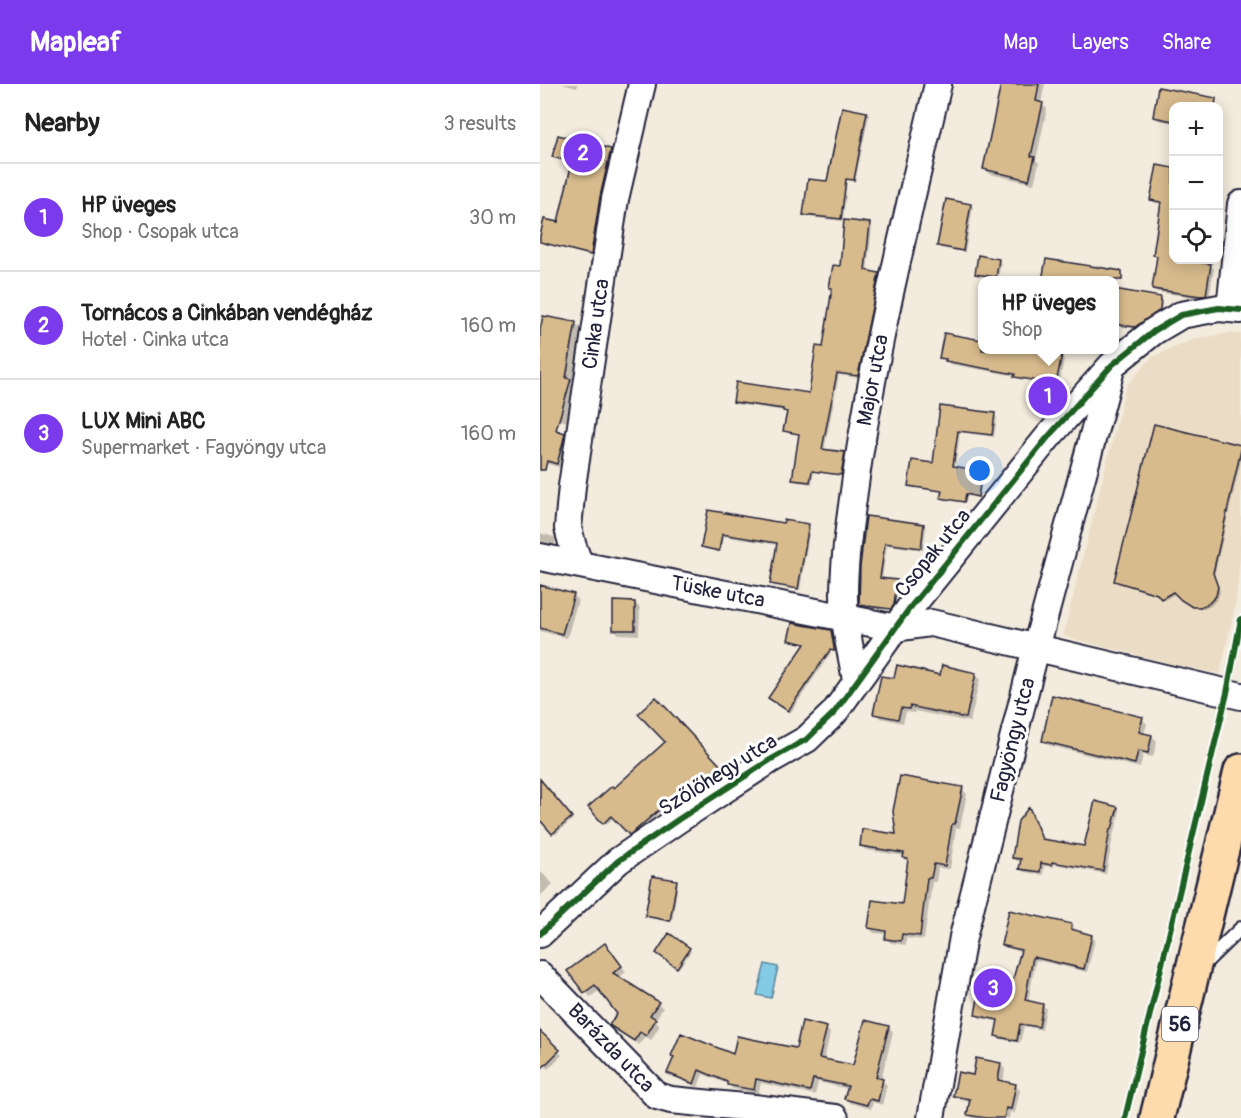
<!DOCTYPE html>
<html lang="en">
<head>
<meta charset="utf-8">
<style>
	:root { --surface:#fff; --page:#f6f6f6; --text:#222; --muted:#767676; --line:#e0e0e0; --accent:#7c3aed }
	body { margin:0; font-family:Pangolin,sans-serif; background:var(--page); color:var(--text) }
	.controls { position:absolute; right:18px; top:18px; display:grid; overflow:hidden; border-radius:12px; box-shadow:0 3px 15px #0003 }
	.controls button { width:54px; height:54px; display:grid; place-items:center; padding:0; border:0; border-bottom:2px solid var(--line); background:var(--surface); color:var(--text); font:30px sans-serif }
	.you { position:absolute; left:440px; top:387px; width:21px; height:21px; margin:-15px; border:4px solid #fff; border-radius:50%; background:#1a73e8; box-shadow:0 0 0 9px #1a73e833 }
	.badge { display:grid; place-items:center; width:39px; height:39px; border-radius:50%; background:var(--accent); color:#fff; font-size:20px; font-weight:700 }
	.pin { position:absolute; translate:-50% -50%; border:3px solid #fff; box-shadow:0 2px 6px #0006 }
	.popup { position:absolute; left:438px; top:192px; width:141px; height:78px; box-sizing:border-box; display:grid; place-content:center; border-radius:12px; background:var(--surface); filter:drop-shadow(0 2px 4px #0005); font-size:20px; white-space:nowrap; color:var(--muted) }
	.popup b { font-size:22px; color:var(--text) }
	.popup::after { content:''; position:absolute; left:50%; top:100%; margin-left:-12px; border:12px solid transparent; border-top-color:var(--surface) }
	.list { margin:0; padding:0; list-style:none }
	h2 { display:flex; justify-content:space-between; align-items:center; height:78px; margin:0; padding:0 24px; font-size:26px }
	h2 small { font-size:20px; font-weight:400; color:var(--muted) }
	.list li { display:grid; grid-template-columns:39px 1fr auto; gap:18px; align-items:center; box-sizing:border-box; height:108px; padding:0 24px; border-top:2px solid var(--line) }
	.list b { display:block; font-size:22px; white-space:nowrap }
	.list p { margin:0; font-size:20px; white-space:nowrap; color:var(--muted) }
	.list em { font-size:20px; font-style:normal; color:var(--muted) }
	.icon { flex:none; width:33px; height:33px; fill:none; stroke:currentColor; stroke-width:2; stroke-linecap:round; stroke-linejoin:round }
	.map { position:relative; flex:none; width:701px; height:1034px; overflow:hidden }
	header { display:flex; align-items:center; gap:36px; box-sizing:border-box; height:84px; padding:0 30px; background:var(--accent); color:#fff }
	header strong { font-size:28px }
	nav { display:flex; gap:33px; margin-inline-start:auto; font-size:21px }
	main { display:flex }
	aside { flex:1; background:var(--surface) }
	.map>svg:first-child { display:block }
</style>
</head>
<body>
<header>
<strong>Mapleaf</strong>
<nav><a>Map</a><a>Layers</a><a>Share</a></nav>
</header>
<main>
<aside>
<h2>Nearby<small>3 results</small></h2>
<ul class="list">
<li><span class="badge">1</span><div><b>HP üveges</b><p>Shop · Csopak utca</p></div><em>30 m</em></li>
<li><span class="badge">2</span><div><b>Tornácos a Cinkában vendégház</b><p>Hotel · Cinka utca</p></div><em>160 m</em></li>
<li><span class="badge">3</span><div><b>LUX Mini ABC</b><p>Supermarket · Fagyöngy utca</p></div><em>160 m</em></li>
</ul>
</aside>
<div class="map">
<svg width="701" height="1034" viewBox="0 0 701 1034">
	<rect width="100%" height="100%" fill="#f3ebdd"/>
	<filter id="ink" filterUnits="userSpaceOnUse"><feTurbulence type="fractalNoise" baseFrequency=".0167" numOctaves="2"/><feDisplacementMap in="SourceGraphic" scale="12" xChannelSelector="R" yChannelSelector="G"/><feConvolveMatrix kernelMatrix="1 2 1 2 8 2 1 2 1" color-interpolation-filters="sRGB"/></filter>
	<g filter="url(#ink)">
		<path fill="#ebddc5" d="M690 249 701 250V463L696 518 680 590 636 581 523 552 586 302 612 273 655 255Z"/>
		<path fill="#83cbe4" stroke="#5c87a0" stroke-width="1.5" d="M225 880 238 883 231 914 217 911Z"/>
		<path fill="#0003" d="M22 0H38L37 4Z
			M463 0H505L501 19 507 25 496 76 499 79 494 100 450 90 445 85Z
			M620 5 673 15 677 19 676 22H634V39L618 36 614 32Z
			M327 29 329 31 315 98 307 96 303 137 267 133 265 130 288 99Z
			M71 66 73 68 62 115 53 172 2 159 0 157 20 140 33 79 16 75 14 73Z
			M618 83 634 85V176H660L659 180 670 181 674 185 669 214 665 215 617 208 613 204 618 174 614 171 622 120 616 119 612 116Z
			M431 121 433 123 425 168 401 164 399 162Z
			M329 140 332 143 327 188 338 190 341 193 320 294 299 291 284 367 304 370 307 372 303 392 274 388 272 400 257 398 254 395 260 351 248 349 245 346 247 329 245 327 197 320 194 317 270 311 284 265 294 206 291 203 301 184Z
			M459 176 461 179 458 194 439 191 437 189Z
			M507 176 556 186 555 196H504Z
			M574 207 620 214 622 216 621 228 597 245 574 241Z
			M35 239 42 246 32 299 36 303 27 338 0 330V254Z
			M442 258V266H487L521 272 524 275 519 302 479 295 476 292 410 280 401 273Z
			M402 323 454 331 457 333 454 353 420 348 415 384 441 388 443 391 439 414 427 412 426 419 404 416 402 414 403 408 372 403 370 401 394 381Z
			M615 342 701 362V376L674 492 680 507 678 514 671 522 663 525 655 524 645 518 636 509 625 516 620 511 578 499 576 497Z
			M24 350 29 355 22 384 4 379 0 375V369Z
			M169 428 245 441 268 442 270 444 260 506 234 502 232 500 238 461 183 452 181 468 165 465 163 463Z
			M327 434 384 442 386 444 383 466 347 461 342 495 356 497 358 499 355 523 353 526 323 523 321 520Z
			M0 449 14 453 16 455 14 462 0 460Z
			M33 511 38 516 27 554 0 547V515Z
			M95 519 100 524 99 551 79 550 74 545Z
			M291 548 293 550 296 568 292 567 251 628 232 615 266 561 251 557 249 555Z
			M435 590 440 595 430 638 375 627 374 629 366 628 363 639 340 634 335 629 355 596Z
			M116 615 181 684 165 699 162 696 126 728 124 725 92 752 74 733 66 741 50 723 74 706 127 659Z
			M602 634 607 640 604 650 612 652 617 657 613 673 603 671 600 684 508 661 503 656Z
			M0 697 33 735 15 751 0 733Z
			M422 705 427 710 420 744H416L410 785 398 784 396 798H392L384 856 366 854V861L351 859 346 854 347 850 334 849 329 844 363 821 369 778 365 774V772L326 766 321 761 358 752Z
			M577 724 580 727 575 748 574 747 566 790 515 780 514 783 504 782 503 791 484 788 481 784 482 777H477L473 773 489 725 492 728 503 757 545 763Z
			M0 787 13 800 0 812Z
			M136 798 138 800 132 838 109 834 107 832Z
			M531 842 535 845 534 848 552 852 555 856 547 888 496 876 488 918 502 921 506 924 502 946 484 942 480 959 460 955 456 952 459 938 440 934 436 931 464 914 473 901 482 868 466 864 462 860Z
			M149 865 151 867 139 884 119 871Z
			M70 866 86 888 78 894 118 919 123 924 115 936 120 941 111 956 105 952 99 961 76 946 71 941 79 930 60 906 50 913 30 888Z
			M349 943 353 948 341 996 347 1001 342 1021 333 1018 331 1025 310 1019 306 1015 308 1005 278 998 275 1011 221 999 218 1010 193 1005 188 1000 163 990 158 1003 134 993 129 989 194 972 257 966 286 945 290 949 284 977 314 983Z
			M0 949 22 971 8 985 0 977Z
			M460 980 465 985 463 999 475 1001 480 1006 475 1029 470 1028 469 1034H433L429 1030 431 1018 420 1016 415 1011 434 993Z"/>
		<path fill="#d8bb8d" stroke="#22223b" stroke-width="1.5" d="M461 0H499L496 17 503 19 491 72 495 73 489 96 443 85Z
			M618 3 676 14 675 22H633V37L613 33Z
			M302 23 327 28 314 96 306 95 301 135 263 131 268 95 287 97Z
			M18 51 71 65 60 113 51 171 0 158V152L4 135 18 138 32 78 12 73Z
			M617 81 633 84V176H656L655 178 671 180 666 211 660 212 612 205 617 172 613 171 621 118 610 116Z
			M406 115 431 120 423 167 397 162Z
			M304 136 330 139 325 186 339 189 318 292 297 289 282 365 305 368 301 391 272 387 270 398 252 396 259 350 243 347 247 328 243 327V325L193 318 196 298 269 309 276 262 283 263 292 204H289L293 181 300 182Z
			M438 171 459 175 456 193 435 190Z
			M506 175 582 187V196H502Z
			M574 205 621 213 620 226 595 243 574 240Z
			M3 232 36 238 26 294 31 295 16 346 25 349 23 358 17 380 7 377 5 386H0V246Z
			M404 249 442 256V266H495L522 270 516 300 474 293 475 290 405 277 406 275 399 274Z
			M400 322 455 329 452 351 418 347 413 382 442 387 438 413 426 410 424 418 400 414 402 407 368 402 372 376 393 379Z
			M614 340 701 361V366L673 489 678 503 676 512 668 520 660 523H652L641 516 633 508 621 515 617 510 574 497Z
			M168 426 243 439 244 436 269 440 258 505 230 500 237 459 182 450 179 467 161 463Z
			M326 432 384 440 381 464 345 459 340 494 357 496 354 521 351 525 319 521 320 483Z
			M0 501 34 510 22 550 0 544Z
			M73 517 95 518V546H73Z
			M252 539 291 546 294 564V567L290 566 248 627 228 614 265 560 248 556Z
			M357 581 400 591 402 581 436 589 426 634 370 622 369 625 361 624 358 635 333 630 341 592 354 594Z
			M512 611 603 633 599 648 612 651 608 669 598 667 595 680 502 657Z
			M116 613 180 681 162 698 159 695 123 727 121 724 97 745 89 751 71 732 63 740 48 723 72 702 74 704 125 658 98 630Z
			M360 692 423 703 415 740H412L405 782 394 780 391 794H387L380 852 362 850 361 857 345 855 346 847 328 844 332 816 362 820 368 775 363 774 364 769 320 762 322 745 356 750 353 727Z
			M0 695 32 733 12 750 0 736Z
			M555 717 578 723 572 745H570L563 787 512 778 511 781 501 779 500 788 479 785 481 775 472 774 478 737 489 723 502 755 544 762Z
			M112 792 137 796 130 837 105 832Z
			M469 826 532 840 531 845 552 851 544 885 493 873 485 916 503 920 499 943 480 940 477 957 455 952 458 936 435 931 439 908 462 913 465 898 472 899 481 866 461 861Z
			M129 849 150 864 137 884 116 869Z
			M65 859 82 882 73 889 119 918 110 931 116 935 106 952 100 948 94 957 69 941 77 930 55 901 44 909 27 887Z
			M325 936 349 942 336 993 343 995 338 1017 329 1015 327 1021 304 1015 308 1002 273 995 270 1007 216 995 214 1006 187 1001V998L159 986 154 1000 127 989 134 973 131 972 141 949 193 970 197 952 256 964 262 937 287 943 279 974 313 981Z
			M0 947 20 966 0 986Z
			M436 974 461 979 458 996 476 1000 471 1025 466 1024 464 1034H446L427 1031 430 1015 413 1012 418 988 433 991Z"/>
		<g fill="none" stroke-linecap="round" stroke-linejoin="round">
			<g stroke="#22223b" stroke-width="16">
				<path id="lane" d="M663 881 701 844"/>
			</g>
			<g stroke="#22223b" stroke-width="30">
				<path id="street" d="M690 225 701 120
					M0 473 356 544 391 539 701 612
					M40 481 33 463 28 444 32 402 75 115 102 0
					M316 597C313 576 307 555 305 534 301 491 310 437 316 393 335 261 368 130 398 0
					M0 850 78 777 139 735 230 676 267 655 294 629 369 525 508 353 572 281 614 247 641 231 679 224 701 226
					M0 891 117 1012 131 1016 214 1024 295 1034
					M391 1034 423 853 496 564 571 285"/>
			</g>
			<g stroke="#22223b" stroke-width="38">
				<path id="primary" d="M617 1034 701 687"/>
			</g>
			<use href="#lane" stroke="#fff" stroke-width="12"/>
			<use href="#street" stroke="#fff" stroke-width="26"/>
			<use href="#primary" stroke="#fedbac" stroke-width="33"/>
			<g stroke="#fff" stroke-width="10">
				<path id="cycleway" d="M0 850 78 777 139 735 230 676 267 655 294 629 369 525 508 353 572 281 614 247 641 231 679 224 701 226
					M585 1034 687 609 701 535"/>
			</g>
			<use href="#cycleway" stroke="#1b5e20" stroke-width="6"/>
		</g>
	</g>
	<g text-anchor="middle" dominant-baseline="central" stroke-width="6" stroke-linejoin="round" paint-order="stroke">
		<rect fill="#fff" stroke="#646476" stroke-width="1.5" x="622" y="923" width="36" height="34" rx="4.5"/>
		<g font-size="20" font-weight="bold" fill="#22223b">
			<text x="640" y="940">56</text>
		</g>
		<g font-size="21" fill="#22223b" stroke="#fff">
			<text transform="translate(56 240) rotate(-82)">Cinka utca</text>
			<text transform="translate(333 296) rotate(-79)">Major utca</text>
			<text transform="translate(393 469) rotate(-51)">Csopak utca</text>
			<text transform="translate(178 508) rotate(11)">Tüske utca</text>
			<text transform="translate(473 656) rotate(-76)">Fagyöngy utca</text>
			<text transform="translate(178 691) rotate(-32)">Szőlőhegy utca</text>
			<text transform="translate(71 964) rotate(46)">Barázda utca</text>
		</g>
	</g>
</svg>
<div class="controls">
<button>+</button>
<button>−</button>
<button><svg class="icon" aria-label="locate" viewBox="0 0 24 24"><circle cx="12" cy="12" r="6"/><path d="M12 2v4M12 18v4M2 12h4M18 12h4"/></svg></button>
</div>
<div class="you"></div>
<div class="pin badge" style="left:508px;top:312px">1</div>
<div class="popup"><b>HP üveges</b>Shop</div>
<div class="pin badge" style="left:43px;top:69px">2</div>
<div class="pin badge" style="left:453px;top:904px">3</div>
</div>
</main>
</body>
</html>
